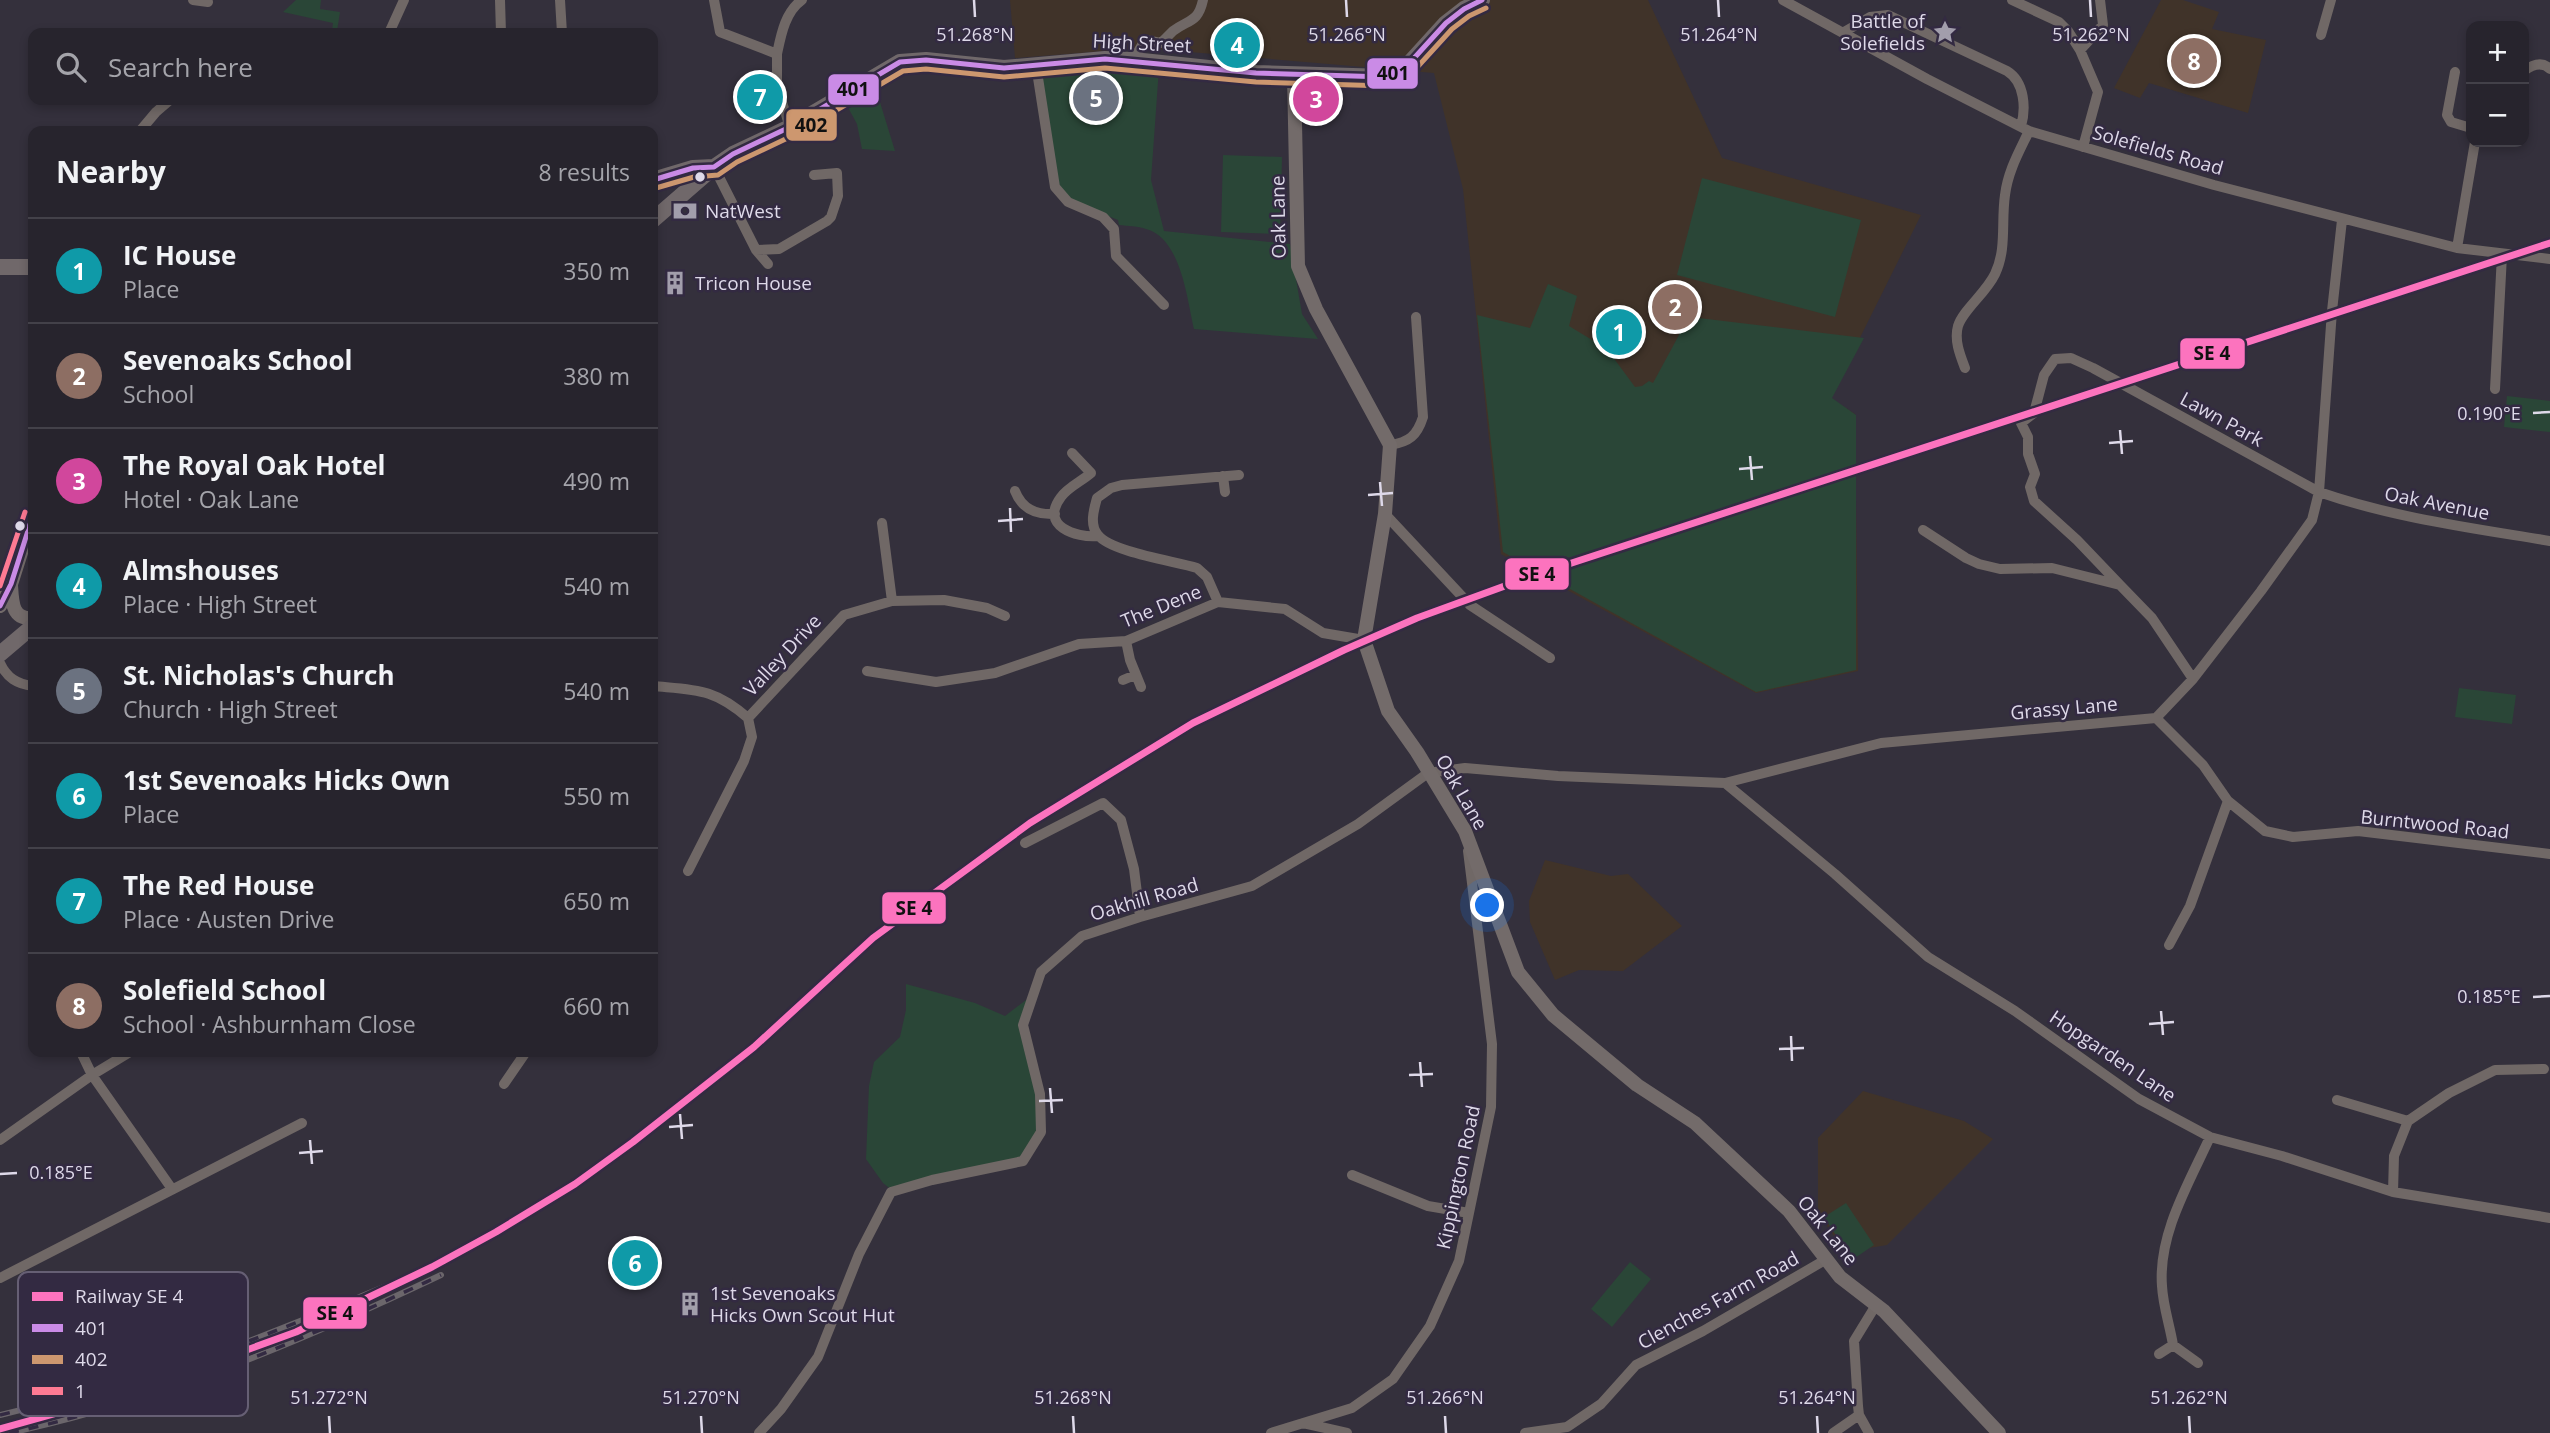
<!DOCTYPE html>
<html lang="en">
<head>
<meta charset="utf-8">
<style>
	:root { --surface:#27242d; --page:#2f2c35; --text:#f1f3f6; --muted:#a4a4aa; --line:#434149; --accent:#bca0f2 }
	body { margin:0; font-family:"Open Sans",sans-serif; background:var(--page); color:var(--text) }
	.controls { position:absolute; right:21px; top:21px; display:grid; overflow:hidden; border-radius:14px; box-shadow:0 4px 10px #0003 }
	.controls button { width:63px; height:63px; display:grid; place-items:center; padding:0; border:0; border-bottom:2px solid var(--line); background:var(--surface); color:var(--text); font:35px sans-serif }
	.you { position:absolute; left:1488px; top:906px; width:24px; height:24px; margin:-18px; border:5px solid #fff; border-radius:50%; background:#1a73e8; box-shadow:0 0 0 10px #1a73e833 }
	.badge { display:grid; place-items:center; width:46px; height:46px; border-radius:50%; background:var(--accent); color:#fff; font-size:23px; font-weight:700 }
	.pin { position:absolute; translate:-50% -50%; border:4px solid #fff; box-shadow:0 2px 7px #0006 }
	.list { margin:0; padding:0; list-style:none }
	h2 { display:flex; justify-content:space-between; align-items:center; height:91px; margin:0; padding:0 28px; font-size:30px }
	h2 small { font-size:23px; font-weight:400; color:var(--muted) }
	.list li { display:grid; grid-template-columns:46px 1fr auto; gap:21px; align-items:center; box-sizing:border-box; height:105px; padding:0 28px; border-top:2px solid var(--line) }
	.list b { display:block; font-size:26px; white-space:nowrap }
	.list p { margin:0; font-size:23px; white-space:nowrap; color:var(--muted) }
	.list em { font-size:23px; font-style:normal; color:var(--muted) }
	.icon { flex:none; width:38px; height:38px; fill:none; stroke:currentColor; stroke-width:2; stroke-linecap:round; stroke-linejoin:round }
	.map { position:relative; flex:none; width:2550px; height:1433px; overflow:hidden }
	.search { position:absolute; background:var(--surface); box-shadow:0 4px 10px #0003; left:28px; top:28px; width:630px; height:77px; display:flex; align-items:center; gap:18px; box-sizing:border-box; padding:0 24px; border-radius:14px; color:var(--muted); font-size:26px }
	.panel { position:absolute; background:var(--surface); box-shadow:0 4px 10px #0003; left:28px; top:126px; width:630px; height:931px; border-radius:14px }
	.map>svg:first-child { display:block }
</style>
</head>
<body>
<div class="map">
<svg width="2550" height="1433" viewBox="0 0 2550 1433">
	<rect width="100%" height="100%" fill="#34303c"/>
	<path fill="#403329" d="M1010 0H1648L1722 158 1921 215 1830 398 1855 414 1858 671 1756 693 1501 554 1463 189 1434 73 1143 48 1015 58Z
		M2161 0H2183L2219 12 2212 29 2266 40 2248 113 2149 83 2140 98 2114 88Z
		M1545 860 1611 876 1628 874 1682 926 1623 971 1579 970 1555 980 1530 922 1529 901Z
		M1863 1091 1964 1121 1993 1139 1887 1245 1845 1252 1818 1213V1138Z"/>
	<path fill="#2a4637" d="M296 0H321L320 9 340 12 337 31H332L333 23 283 12Z
		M1109 63 1159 68 1151 180 1164 231 1290 244 1302 314 1318 339 1194 329C1187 299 1181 238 1146 229 1138 226 1128 226 1119 225L1118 220 1069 200 1058 185 1041 71Z
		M875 86 895 151 862 149 857 124 845 102Z
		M1223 155 1282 157 1280 234 1221 232Z
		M1702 178 1861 220 1835 317 1677 275Z
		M1548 284 1577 296 1569 326 1607 349 1635 387 1642 386 1649 381 1653 383 1679 335 1682 316 1864 338 1832 398 1856 415V670L1756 692 1503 552 1477 315 1530 328Z
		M2507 396 2550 401V432L2504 427Z
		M2459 688 2516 695 2512 724 2455 717Z
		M906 984 975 1003 1005 1016 1026 1000H1030L1022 1024 1042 1129 1022 1160 893 1191 883 1183 866 1159 869 1086 874 1062 900 1037 906 1010Z
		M1846 1203 1874 1245 1852 1260 1824 1217Z
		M1630 1262 1651 1279 1612 1327 1591 1309Z"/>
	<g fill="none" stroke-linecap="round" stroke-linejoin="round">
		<path stroke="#706866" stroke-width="10" d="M193 0 208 2
			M500 0 501 33
			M560 0 562 33
			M714 0 720 32 777 54C781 35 785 12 802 0
			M1783 0 1927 79 2029 131 2214 185 2457 248 2550 259
			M2012 0 2059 22 2068 31 2080 50 2098 92 2083 147
			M1844 32 1870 17 1888 15 2007 71C2025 82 2026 109 2021 126
			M389 33 404 0
			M2321 35 2331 0
			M2080 50 2103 25 2100 0
			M777 54V87L790 127
			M1133 60 1145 40 1161 43C1165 39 1169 35 1173 31 1189 19 1198 23 1203 0
			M1036 65 1055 187 1068 202 1103 217 1114 229 1116 256 1164 305
			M2524 71C2532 65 2542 61 2550 69
			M2455 72 2447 115 2451 122 2471 128
			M140 131 156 112 170 100
			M714 167 756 250 768 264
			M2457 248 2475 142
			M756 250 779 249 827 221 831 217 838 196 837 173 814 175
			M1965 368C1960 355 1954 340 1958 326 1963 310 1986 293 1995 274 2007 249 2001 222 2005 195 2008 171 2019 152 2029 131
			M2495 389 2502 255
			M1390 445C1409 442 1417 436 1423 417L1416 317
			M1072 453 1091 473C1082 481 1068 487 1061 497 1039 526 1076 538 1098 536
			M1223 476 1225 492
			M1015 491C1022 509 1036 515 1055 514
			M1385 514 1470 605 1550 658
			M882 523 892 601
			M1923 530 1966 558 1979 564 2000 569 2052 568 2120 585 2152 618 2193 679
			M2120 585 2077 540 2034 501 2030 487 2035 474 2028 454V437L2021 423 2034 413 2044 375 2055 359 2071 358 2093 368 2319 492C2394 518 2472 528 2550 541
			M1218 602 1207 577 1197 568C1174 561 1111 552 1098 535 1089 525 1094 509 1097 498L1111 488 1122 485 1239 475
			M1126 641 1130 660 1141 687
			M0 663C7 678 17 684 33 686
			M867 671 936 682 995 673 1079 644 1126 641 1218 602 1285 609 1323 633 1364 640
			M1123 680 1135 675
			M653 686C696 690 714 688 748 718
			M2156 718 2203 765 2228 801 2265 831 2293 837 2358 831 2550 854
			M1725 783 1835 874 1928 957 2015 1011 2139 1099 2210 1137 2282 1156 2393 1192 2550 1218
			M1025 843 1103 803 1121 820 1134 869 1140 917
			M688 871 744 761 752 737 748 718 844 615 892 601 944 600 987 608 1005 616
			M2169 945 2190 906 2228 801
			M81 1052 92 1075 172 1189
			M504 1084 526 1052
			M2337 1100 2408 1121
			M0 1140 92 1075 130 1052
			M1352 1175 1428 1206 1469 1213
			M2393 1192 2394 1156 2408 1121 2449 1093 2495 1070 2544 1069
			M0 1278 302 1123
			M2173 1345 2198 1363
			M2159 1354 2173 1345C2170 1326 2163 1306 2162 1286 2158 1234 2189 1183 2210 1137
			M1303 1423 1347 1433
			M759 1433 781 1409 818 1357 859 1254 891 1192 932 1180 1023 1161 1041 1132 1040 1094 1023 1025 1041 972 1082 936 1140 917 1252 886 1358 824 1428 773 1465 768 1558 776 1725 783 1881 743 2156 718 2193 679 2261 591 2312 520 2319 492 2332 311 2342 220
			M1271 1433 1352 1408 1393 1379 1430 1326 1459 1261 1491 1107 1492 1044 1468 851
			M1525 1433 1567 1427 1601 1404 1636 1365 1703 1331 1825 1260
			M1833 1433 1859 1415
			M1869 1433 1859 1415 1858 1406 1854 1341 1876 1305"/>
		<path stroke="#736b6a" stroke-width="14" d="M1294 75 1298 266 1316 309 1390 445 1385 514 1364 640 1388 711 1417 752 1465 831 1518 972 1553 1015 1637 1085 1695 1123 1789 1211 1840 1277 1884 1311 1999 1433
			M11 585C12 602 12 620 33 618
			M0 606 11 584 33 515"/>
		<path stroke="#70686a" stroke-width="16" d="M653 180 693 168 714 167
			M653 220 714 167 733 154 790 127 900 62 926 60 1004 68 1105 59 1133 60 1256 73 1386 77 1406 67 1446 23 1464 9 1482 0
			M0 267H33
			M0 654 33 626"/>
		<g stroke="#6b666b" stroke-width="6">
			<path id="rail" d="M0 1415C67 1399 134 1382 200 1359 279 1331 355 1299 432 1267
				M9 1433C160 1401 302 1341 441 1275"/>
		</g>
		<use href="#rail" stroke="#332a42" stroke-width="3.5" stroke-dasharray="10" stroke-linecap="butt"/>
		<g stroke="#332a42" stroke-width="10">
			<path id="bus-1" d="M653 180 693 168 714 167 733 154 790 127 900 62 926 60 1004 68 1105 59 1256 73 1386 77 1406 67 1446 23 1464 9 1482 0
				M0 606 11 584 33 515"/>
		</g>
		<g stroke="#332a42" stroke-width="10">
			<path id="bus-2" d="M656 188 694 177 718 175 737 162 794 135 903 71 926 69 1004 77 1105 68 1256 82 1387 86 1411 74 1452 29 1469 16 1486 8"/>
		</g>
		<g stroke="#332a42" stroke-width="10">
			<path id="bus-3" d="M0 586 25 512"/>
		</g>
		<use href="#bus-1" stroke="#ca8be6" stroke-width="5"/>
		<use href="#bus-2" stroke="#cd976f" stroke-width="5"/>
		<use href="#bus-3" stroke="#fe7a93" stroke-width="5"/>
		<g stroke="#332a42" stroke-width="12">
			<path id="rail-1" d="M0 1429 129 1393 296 1332 432 1267 496 1232 575 1184 633 1142 754 1047 873 938 1030 823 1193 723 1344 650 1417 618 1532 576 2550 243"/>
		</g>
		<use href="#rail-1" stroke="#fc73be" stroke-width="7"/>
	</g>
	<path fill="none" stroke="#ded9e9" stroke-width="2.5" d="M974 0 975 17M1346 0 1347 17M1718 0 1719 17M2090 0 2091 17M2533 413 2550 412M2120 430 2122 454M2109 443 2133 441M1750 456 1752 480M1739 469 1763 467M1380 482 1382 506M1368 495 1393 493M1010 508 1011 532M998 521 1023 519M2533 997 2550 996M2161 1011 2163 1035M2149 1024 2174 1022M1791 1036 1792 1061M1779 1049 1804 1048M1420 1062 1422 1087M1409 1075 1433 1074M1050 1088 1052 1113M1039 1101 1063 1100M680 1114 682 1139M669 1127 693 1125M310 1140 312 1164M299 1153 323 1151M0 1174 17 1173M329 1416 330 1433M701 1416 702 1433M1073 1416 1074 1433M1445 1416 1446 1433M1817 1416 1818 1433M2189 1416 2190 1433"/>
	<defs>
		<g id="sight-bare" transform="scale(1.89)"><path d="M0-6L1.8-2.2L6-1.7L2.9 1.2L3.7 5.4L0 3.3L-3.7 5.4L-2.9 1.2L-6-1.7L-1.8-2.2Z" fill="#a29eac" stroke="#332a42" stroke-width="2.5" paint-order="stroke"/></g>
		<g id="bank-bare" transform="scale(1.89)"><path d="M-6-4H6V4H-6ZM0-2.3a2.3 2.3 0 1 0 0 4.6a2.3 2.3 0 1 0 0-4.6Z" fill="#a29eac" stroke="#332a42" stroke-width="2.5" paint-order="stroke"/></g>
		<g id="building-bare" transform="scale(1.89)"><path d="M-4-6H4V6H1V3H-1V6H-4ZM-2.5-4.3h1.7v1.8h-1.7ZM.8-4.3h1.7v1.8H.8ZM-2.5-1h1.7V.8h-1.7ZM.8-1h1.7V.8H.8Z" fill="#a29eac" stroke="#332a42" stroke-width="2.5" paint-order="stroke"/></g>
	</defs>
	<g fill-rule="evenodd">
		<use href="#sight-bare" x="1945" y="32"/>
		<use href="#bank-bare" x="685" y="211"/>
		<use href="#building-bare" x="675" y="283"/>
		<use href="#building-bare" x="690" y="1304"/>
	</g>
	<g fill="#ded9e9" stroke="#332a42" stroke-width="2.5">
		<circle cx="700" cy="177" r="6"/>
		<circle cx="20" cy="526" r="6"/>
	</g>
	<g text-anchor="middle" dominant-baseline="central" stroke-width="5" stroke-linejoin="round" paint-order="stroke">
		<g font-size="19" fill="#ded9e9" stroke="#332a42" text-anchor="start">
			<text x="1925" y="21" text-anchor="end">Battle of<tspan x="1925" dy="22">Solefields</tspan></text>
			<text x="705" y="211">NatWest</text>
			<text x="695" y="283">Tricon House</text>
			<text x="710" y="1293">1st Sevenoaks<tspan x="710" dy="22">Hicks Own Scout Hut</tspan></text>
		</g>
		<g font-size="19" fill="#ded9e9" stroke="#332a42">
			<text transform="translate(1142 43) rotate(3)">High Street</text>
			<text transform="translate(2158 150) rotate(16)">Solefields Road</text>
			<text transform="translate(1278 217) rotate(-91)">Oak Lane</text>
			<text transform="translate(2222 419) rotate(29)">Lawn Park</text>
			<text transform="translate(2437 503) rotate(11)">Oak Avenue</text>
			<text transform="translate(1161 606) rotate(-22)">The Dene</text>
			<text transform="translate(782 655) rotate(-47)">Valley Drive</text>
			<text transform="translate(2064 708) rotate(-5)">Grassy Lane</text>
			<text transform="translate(1462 792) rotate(60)">Oak Lane</text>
			<text transform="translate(2435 824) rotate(6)">Burntwood Road</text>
			<text transform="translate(1144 899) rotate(-16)">Oakhill Road</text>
			<text transform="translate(2113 1056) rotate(34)">Hopgarden Lane</text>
			<text transform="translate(1458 1177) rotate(-78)">Kippington Road</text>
			<text transform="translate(1828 1230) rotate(51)">Oak Lane</text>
			<text transform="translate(1718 1300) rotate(-29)">Clenches Farm Road</text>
		</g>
	</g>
	<rect x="18" y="1272" width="230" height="144" rx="10" fill="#332a42" stroke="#665f74" stroke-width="2"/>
	<rect x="32" y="1292" width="31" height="9" fill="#fc73be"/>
	<rect x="32" y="1324" width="31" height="8" fill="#ca8be6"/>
	<rect x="32" y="1355" width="31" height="9" fill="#cd976f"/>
	<rect x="32" y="1387" width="31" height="8" fill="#fe7a93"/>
	<g font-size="19" fill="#ded9e9">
		<text x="75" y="1303">Railway SE 4</text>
		<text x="75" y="1335">401</text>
		<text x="75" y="1366">402</text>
		<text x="75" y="1398">1</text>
	</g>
	<g font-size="18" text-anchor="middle" fill="#ded9e9" stroke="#332a42" stroke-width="5" stroke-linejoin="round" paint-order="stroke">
		<text x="975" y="41">51.268°N</text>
		<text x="1347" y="41">51.266°N</text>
		<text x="1719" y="41">51.264°N</text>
		<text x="2091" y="41">51.262°N</text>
		<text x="2489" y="420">0.190°E</text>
		<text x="2489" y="1003">0.185°E</text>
		<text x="61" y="1179">0.185°E</text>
		<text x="329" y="1404">51.272°N</text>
		<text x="701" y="1404">51.270°N</text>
		<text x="1073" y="1404">51.268°N</text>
		<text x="1445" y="1404">51.266°N</text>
		<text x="1817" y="1404">51.264°N</text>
		<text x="2189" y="1404">51.262°N</text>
	</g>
	<g stroke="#332a42" stroke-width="2.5">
		<rect x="1366" y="57" width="53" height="33" rx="7" fill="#ca8be6"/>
		<rect x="827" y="73" width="53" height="33" rx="7" fill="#ca8be6"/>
		<rect x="785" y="108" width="53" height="34" rx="7" fill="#cd976f"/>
		<rect x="2179" y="337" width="67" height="33" rx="7" fill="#fc73be"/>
		<rect x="1504" y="557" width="66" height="34" rx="7" fill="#fc73be"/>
		<rect x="881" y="891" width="66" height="34" rx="7" fill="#fc73be"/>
		<rect x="302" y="1296" width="66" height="34" rx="7" fill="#fc73be"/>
	</g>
	<g font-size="19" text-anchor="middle" font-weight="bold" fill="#111">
		<text x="1393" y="80">401</text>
		<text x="853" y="96">401</text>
		<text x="811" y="132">402</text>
		<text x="2212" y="360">SE 4</text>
		<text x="1537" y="581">SE 4</text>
		<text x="914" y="915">SE 4</text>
		<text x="335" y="1320">SE 4</text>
	</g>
</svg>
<div class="controls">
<button>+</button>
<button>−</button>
</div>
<div class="you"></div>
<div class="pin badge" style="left:1619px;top:332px;background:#0f9aa8">1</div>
<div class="pin badge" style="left:1675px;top:307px;background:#8d6e63">2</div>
<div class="pin badge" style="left:1316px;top:99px;background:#d1479c">3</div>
<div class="pin badge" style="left:1237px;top:45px;background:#0f9aa8">4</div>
<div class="pin badge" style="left:1096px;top:98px;background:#6b7280">5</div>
<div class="pin badge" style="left:635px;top:1263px;background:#0f9aa8">6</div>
<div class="pin badge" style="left:760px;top:97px;background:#0f9aa8">7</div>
<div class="pin badge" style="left:2194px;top:61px;background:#8d6e63">8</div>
<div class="search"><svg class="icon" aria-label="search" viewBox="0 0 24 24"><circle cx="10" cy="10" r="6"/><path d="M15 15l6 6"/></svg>Search here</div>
<section class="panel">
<h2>Nearby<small>8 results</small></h2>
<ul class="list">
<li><span class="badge" style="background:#0f9aa8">1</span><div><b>IC House</b><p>Place</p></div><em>350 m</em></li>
<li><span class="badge" style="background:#8d6e63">2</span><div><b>Sevenoaks School</b><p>School</p></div><em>380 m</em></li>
<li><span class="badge" style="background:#d1479c">3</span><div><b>The Royal Oak Hotel</b><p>Hotel · Oak Lane</p></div><em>490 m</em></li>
<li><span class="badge" style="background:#0f9aa8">4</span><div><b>Almshouses</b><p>Place · High Street</p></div><em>540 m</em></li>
<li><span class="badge" style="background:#6b7280">5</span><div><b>St. Nicholas's Church</b><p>Church · High Street</p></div><em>540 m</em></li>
<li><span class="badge" style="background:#0f9aa8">6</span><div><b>1st Sevenoaks Hicks Own</b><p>Place</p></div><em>550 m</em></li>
<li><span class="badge" style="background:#0f9aa8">7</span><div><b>The Red House</b><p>Place · Austen Drive</p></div><em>650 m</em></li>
<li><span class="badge" style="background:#8d6e63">8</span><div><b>Solefield School</b><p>School · Ashburnham Close</p></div><em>660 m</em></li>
</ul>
</section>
</div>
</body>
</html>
